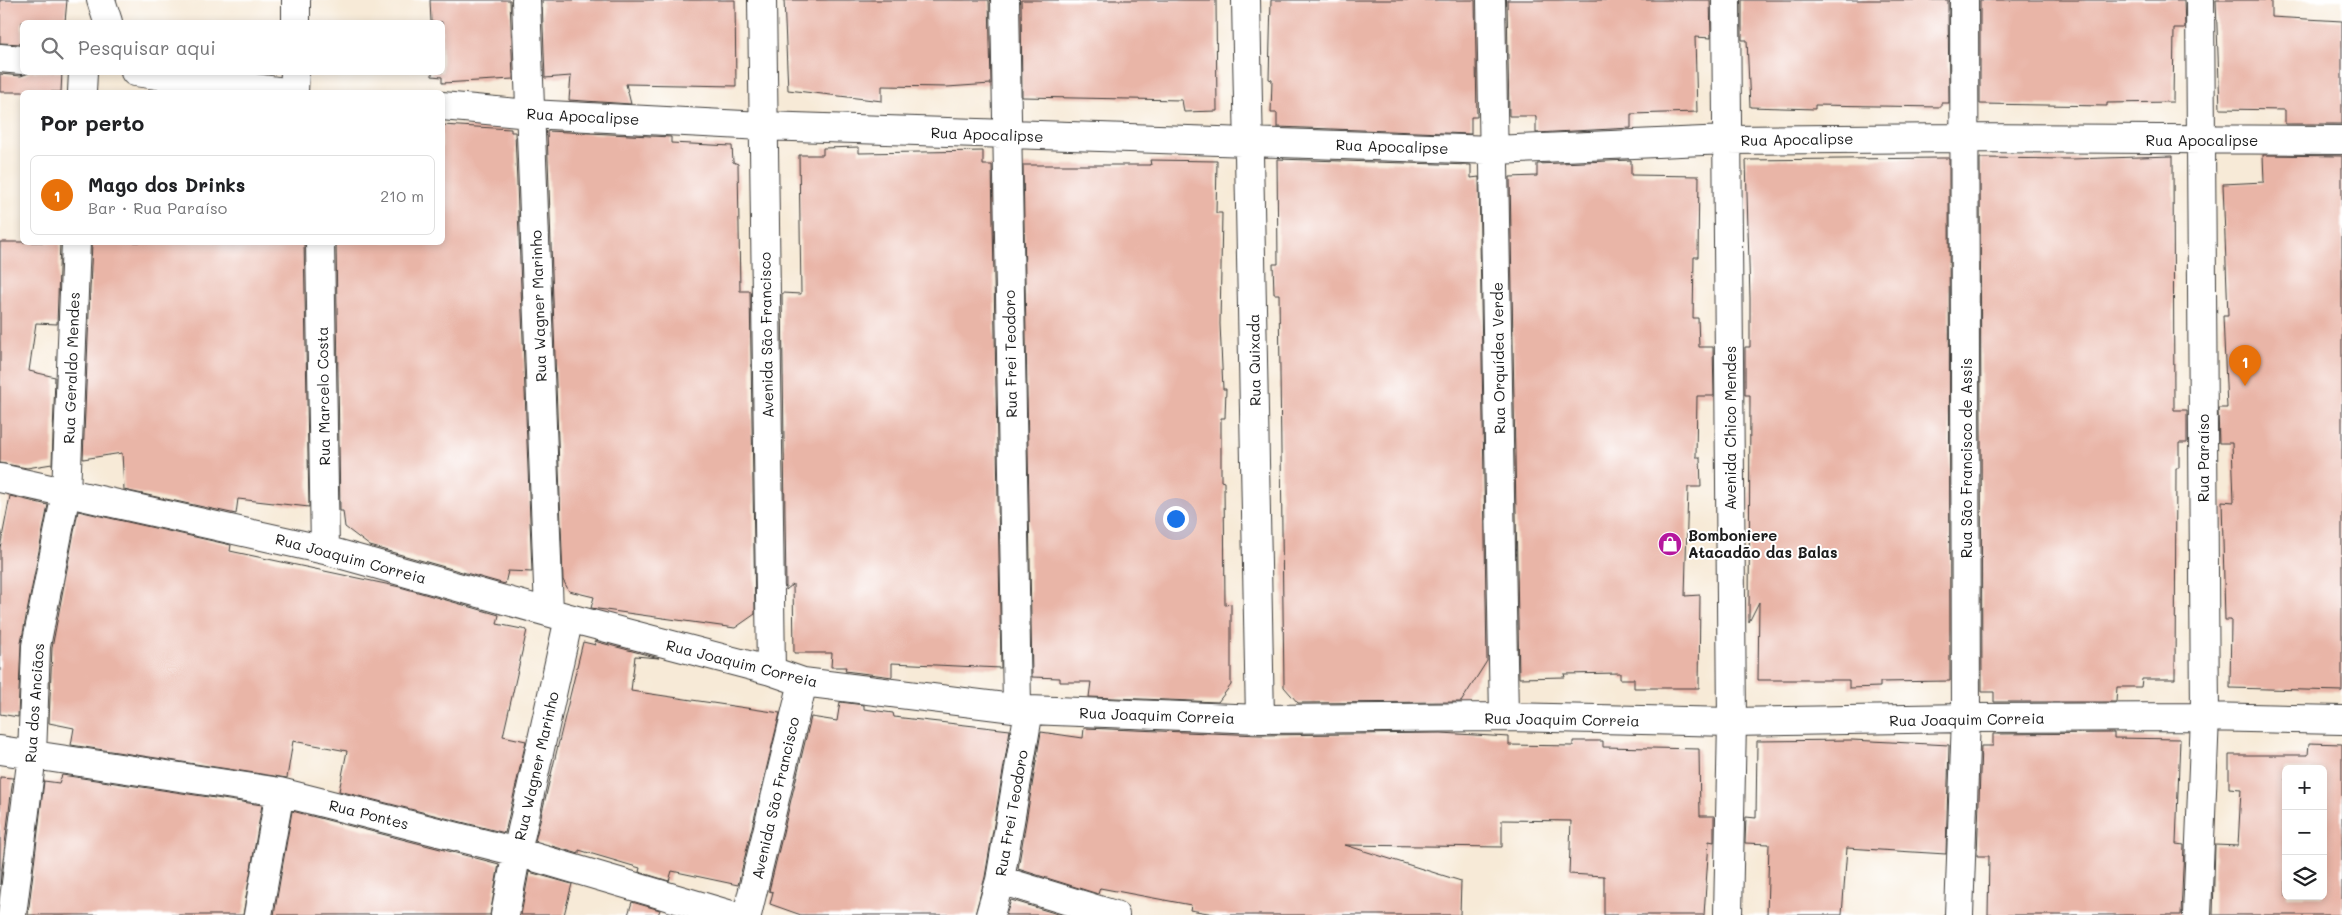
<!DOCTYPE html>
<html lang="pt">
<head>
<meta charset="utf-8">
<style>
	:root { --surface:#fff; --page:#f6f6f6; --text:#202124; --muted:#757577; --line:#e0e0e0; --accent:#ea580c }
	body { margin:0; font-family:Mali,sans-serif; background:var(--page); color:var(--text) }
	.controls { position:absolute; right:15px; bottom:15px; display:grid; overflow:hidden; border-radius:8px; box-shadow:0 2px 8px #0003 }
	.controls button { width:45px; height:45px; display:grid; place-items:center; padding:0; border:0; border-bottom:1px solid var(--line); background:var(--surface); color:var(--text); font:25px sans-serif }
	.you { position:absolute; left:1175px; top:518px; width:18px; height:18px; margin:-12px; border:4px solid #fff; border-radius:50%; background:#1a73e8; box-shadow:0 0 0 8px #1a73e833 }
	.badge { display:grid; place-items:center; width:32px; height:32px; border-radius:50%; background:var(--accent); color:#fff; font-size:16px; font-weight:700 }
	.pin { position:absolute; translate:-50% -41px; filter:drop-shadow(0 1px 2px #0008) }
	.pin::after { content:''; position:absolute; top:26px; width:18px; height:15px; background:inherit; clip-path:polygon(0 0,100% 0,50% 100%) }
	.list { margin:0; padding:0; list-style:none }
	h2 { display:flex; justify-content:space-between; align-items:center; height:65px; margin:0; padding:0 20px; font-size:21px }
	h2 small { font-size:16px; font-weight:400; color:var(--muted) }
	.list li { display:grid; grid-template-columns:32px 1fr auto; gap:15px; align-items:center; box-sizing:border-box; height:80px; margin:0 10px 10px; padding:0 10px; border:1px solid var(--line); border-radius:8px }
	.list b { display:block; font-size:19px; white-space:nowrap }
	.list p { margin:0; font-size:16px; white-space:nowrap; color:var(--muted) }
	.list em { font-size:16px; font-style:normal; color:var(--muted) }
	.icon { flex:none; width:28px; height:28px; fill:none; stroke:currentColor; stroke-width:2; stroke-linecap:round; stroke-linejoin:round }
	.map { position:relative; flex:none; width:2342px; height:915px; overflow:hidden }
	.search { position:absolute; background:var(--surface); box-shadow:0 2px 8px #0003; left:20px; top:20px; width:425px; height:55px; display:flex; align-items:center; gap:12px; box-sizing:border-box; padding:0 18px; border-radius:8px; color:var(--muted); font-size:19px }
	.panel { position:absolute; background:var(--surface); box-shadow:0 2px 8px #0003; left:20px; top:90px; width:425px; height:155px; border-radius:8px }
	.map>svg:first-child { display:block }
</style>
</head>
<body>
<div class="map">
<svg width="2342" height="915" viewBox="0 0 2342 915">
	<rect width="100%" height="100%" fill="#fff"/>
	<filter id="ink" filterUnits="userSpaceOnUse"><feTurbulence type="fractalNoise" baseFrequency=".02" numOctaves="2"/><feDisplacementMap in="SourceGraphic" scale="10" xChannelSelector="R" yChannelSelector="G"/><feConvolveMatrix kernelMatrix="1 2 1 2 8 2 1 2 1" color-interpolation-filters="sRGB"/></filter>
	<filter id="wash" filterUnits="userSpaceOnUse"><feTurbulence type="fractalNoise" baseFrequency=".0096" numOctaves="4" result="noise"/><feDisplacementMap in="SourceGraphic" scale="20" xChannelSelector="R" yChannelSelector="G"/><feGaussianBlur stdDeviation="1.12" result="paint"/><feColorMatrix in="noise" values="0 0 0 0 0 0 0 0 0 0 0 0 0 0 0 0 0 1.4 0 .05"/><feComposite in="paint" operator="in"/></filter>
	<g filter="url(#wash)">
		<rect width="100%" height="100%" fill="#f7ead7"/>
		<g id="blocks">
			<path fill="#e9b5a7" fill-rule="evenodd" d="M0 0H67L65 22H22V44L0 43Z
				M430 0H510L513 79 442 83V77L432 76V72H442V22H431Z
				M542 0H735L736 86 626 84 631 104 569 100 571 76 545 78Z
				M784 0H989L991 84 947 87 882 86V101L788 90Z
				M1021 0H1216L1217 111 1184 112 1182 100 1022 97Z
				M1271 0H1475L1477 117H1471V134L1277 127V113H1271L1272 80 1269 79Z
				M1507 0H1710L1711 38 1695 37 1697 112 1631 114V128L1536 133V116H1509Z
				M1742 0H1948L1949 103H1941V107L1815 105V109L1750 107 1747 40H1742Z
				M1980 0H2184L2185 28H2174L2173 102 2107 103V106L1980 104Z
				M2216 0H2271V17L2342 21V124H2285V110L2220 109Z
				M31 72H62L61 92H0V74L21 76Z
				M442 125 511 129V132H515L532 572 508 571 505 584 370 546 345 527 343 511H340L336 242H442Z
				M547 131 671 137V143L732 146 733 162 738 164 740 291H750L755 614 735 628 591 608 594 597 569 591 563 580Z
				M859 147V153L983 151V165H992L1001 668 892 663V677L885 676 845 671 846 667H831L832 653H794L793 584 786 590 782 293 801 294 799 155H823V148Z
				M2263 155 2342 156V691L2230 688 2231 620H2225L2222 501 2234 502 2232 443H2219L2218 408H2227L2223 316H2228L2223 184 2264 182Z
				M2173 156 2174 410H2187V443H2179V468H2176L2175 679H2142L2141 687H2117L2116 702H1994V692H1982L1980 158 2071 159Z
				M1942 158H1949L1950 681 1880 682V687L1849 688V680H1758L1759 602 1749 622 1750 395H1745V347H1750V298L1746 160Z
				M1277 159 1471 165V178L1479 177 1487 661 1461 702 1298 703 1284 687 1279 294H1274L1273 264H1278Z
				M1150 160 1217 161 1216 213H1222L1220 324 1223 389H1226L1225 418H1221V481L1224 482 1225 605 1231 604V685L1218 702 1089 697 1091 682H1060V678L1032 677 1023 165H1151Z
				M1631 160V175L1699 176 1698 257H1694L1693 318H1698L1699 347H1713L1714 396H1697L1696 457H1700L1701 487H1688L1685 596 1700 595 1699 688H1634V679H1620V673L1564 674 1565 677 1519 678 1510 177 1537 176V164Z
				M0 242H60L57 324 36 323 29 371 55 377 52 464 27 468 0 463Z
				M92 242H304L309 507 238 499 236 514 124 490 122 453 83 459Z
				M10 496 48 505 21 643 18 717 0 714V548Z
				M78 511 231 545 230 551 400 587 499 615 497 624 527 630 503 736 526 741 505 833 339 791 347 751 293 741 287 778 71 745 74 728 49 723 52 648Z
				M594 641 659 658 635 656 631 691 780 713 738 885 672 871 669 881 639 872 640 868 579 850V854L535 841 583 642 596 645Z
				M840 702 864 705V709L893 713 894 717 1010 730 985 877 975 915H801L770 904 773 892 769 891 811 717 837 721Z
				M1084 728 1260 735 1441 733 1509 737V745L1573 746V741H1603V747L1699 749 1700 816H1714V842L1709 841 1704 915H1604V876L1569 874 1571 821 1502 820V847L1345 845 1461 881 1460 915H1220L1190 910 1191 905 1100 888 1098 894 1018 869 1041 732 1083 738Z
				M2114 733V738L2180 739 2176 844 2184 845 2181 915H1988L1989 856H1977L1981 746H1993V734Z
				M1852 740 1949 745 1946 854 1847 848 1842 915H1767L1769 844 1745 843 1746 817 1756 818 1757 741Z
				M2309 743 2342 744V915H2213L2215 845 2238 846 2241 789 2229 788V755H2308ZM2286 769H2323V896H2286Z
				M62 775 262 805 243 915H28L44 781 59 783Z
				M0 777 13 778 0 885Z
				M292 811 499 864 490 915H274Z
				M529 872 572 884 564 915H521Z
				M1011 900 1061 915H1006Z
				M632 902 660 910 658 915H628Z"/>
		</g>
	</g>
	<g filter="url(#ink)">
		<use href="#blocks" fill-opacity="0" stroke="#3d3b38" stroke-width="1"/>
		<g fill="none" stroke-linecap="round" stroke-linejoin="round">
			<g stroke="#3d3b38" stroke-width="30">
				<path id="street" d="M101 0 108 22
					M526 0 549 612
					M762 0 771 671
					M1005 0 1017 707
					M1246 0 1260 719
					M1491 0 1504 717
					M1726 0 1732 722 1728 915
					M296 22V0
					M0 58 22 60
					M135 72 285 92
					M82 92 83 72
					M294 92 295 72
					M442 106 530 114 763 126 1494 150 1727 140 1965 138 2342 140
					M320 242 325 550
					M0 478 325 550 569 618 771 671 803 682 1029 710 1260 719 1504 717 1732 722 1966 718 2205 717 2342 720
					M0 750 280 792 517 852 731 915
					M1000 880 1115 915
					M12 915 32 755 36 646 66 493 76 242
					M258 915 280 792
					M505 915 517 852 569 618
					M747 915 803 682
					M990 915 1000 880 1029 710
					M1959 915 1966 718 1964 0
					M2197 915 2205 717 2200 0"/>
			</g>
			<use href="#street" stroke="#fff" stroke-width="28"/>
		</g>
	</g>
	<defs>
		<g id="shop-disc" transform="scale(1.25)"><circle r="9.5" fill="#b5179e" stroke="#fff"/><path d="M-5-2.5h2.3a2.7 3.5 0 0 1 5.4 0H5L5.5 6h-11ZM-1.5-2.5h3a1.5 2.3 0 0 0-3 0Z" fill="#fff"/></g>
	</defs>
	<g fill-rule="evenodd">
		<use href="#shop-disc" x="1670" y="544"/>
	</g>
	<g text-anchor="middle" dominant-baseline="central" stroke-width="4" stroke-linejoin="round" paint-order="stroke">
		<g font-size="15" fill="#1c1c1c" stroke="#fff">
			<text transform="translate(583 116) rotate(3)">Rua Apocalipse</text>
			<text transform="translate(987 134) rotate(2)">Rua Apocalipse</text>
			<text transform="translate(1797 139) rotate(-1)">Rua Apocalipse</text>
			<text x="2202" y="140">Rua Apocalipse</text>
			<text transform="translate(1392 146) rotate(2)">Rua Apocalipse</text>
			<text transform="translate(538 306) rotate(-92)">Rua Wagner Marinho</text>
			<text transform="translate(766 335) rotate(-91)">Avenida São Francisco</text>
			<text transform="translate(1010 354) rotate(-91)">Rua Frei Teodoro</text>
			<text transform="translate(1498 358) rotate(-91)">Rua Orquídea Verde</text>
			<text transform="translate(1254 360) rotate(-91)">Rua Quixada</text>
			<text transform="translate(71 368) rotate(-88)">Rua Geraldo Mendes</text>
			<text transform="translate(323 396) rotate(-91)">Rua Marcelo Costa</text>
			<text transform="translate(1730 428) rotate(-90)">Avenida Chico Mendes</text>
			<text transform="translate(1966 458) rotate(-90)">Rua São Francisco de Assis</text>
			<text transform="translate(2203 458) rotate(-90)">Rua Paraíso</text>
			<text transform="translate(351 558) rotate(15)">Rua Joaquim Correia</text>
			<text transform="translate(742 663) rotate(14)">Rua Joaquim Correia</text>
			<text transform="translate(34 703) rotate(-86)">Rua dos Anciãos</text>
			<text transform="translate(1157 715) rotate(2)">Rua Joaquim Correia</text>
			<text transform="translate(1562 719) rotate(1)">Rua Joaquim Correia</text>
			<text transform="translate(1967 719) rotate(-1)">Rua Joaquim Correia</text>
			<text transform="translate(536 766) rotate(-77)">Rua Wagner Marinho</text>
			<text transform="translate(775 798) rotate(-77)">Avenida São Francisco</text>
			<text transform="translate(1011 813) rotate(-80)">Rua Frei Teodoro</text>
			<text transform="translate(369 814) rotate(14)">Rua Pontes</text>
		</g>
		<g font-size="15" font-weight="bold" fill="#1c1c1c" stroke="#fff" text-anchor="start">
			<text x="1688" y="535">Bomboniere<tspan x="1688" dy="17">Atacadão das Balas</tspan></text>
		</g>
	</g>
</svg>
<div class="controls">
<button>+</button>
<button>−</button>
<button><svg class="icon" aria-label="layers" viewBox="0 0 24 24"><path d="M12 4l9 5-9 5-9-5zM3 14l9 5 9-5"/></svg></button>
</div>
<div class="you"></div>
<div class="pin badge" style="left:2245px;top:386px;background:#e8710a">1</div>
<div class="search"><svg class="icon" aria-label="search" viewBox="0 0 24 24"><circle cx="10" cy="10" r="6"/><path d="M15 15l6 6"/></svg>Pesquisar aqui</div>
<section class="panel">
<h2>Por perto<small></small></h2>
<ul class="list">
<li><span class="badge" style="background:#e8710a">1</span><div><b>Mago dos Drinks</b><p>Bar · Rua Paraíso</p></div><em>210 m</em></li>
</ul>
</section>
</div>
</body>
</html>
